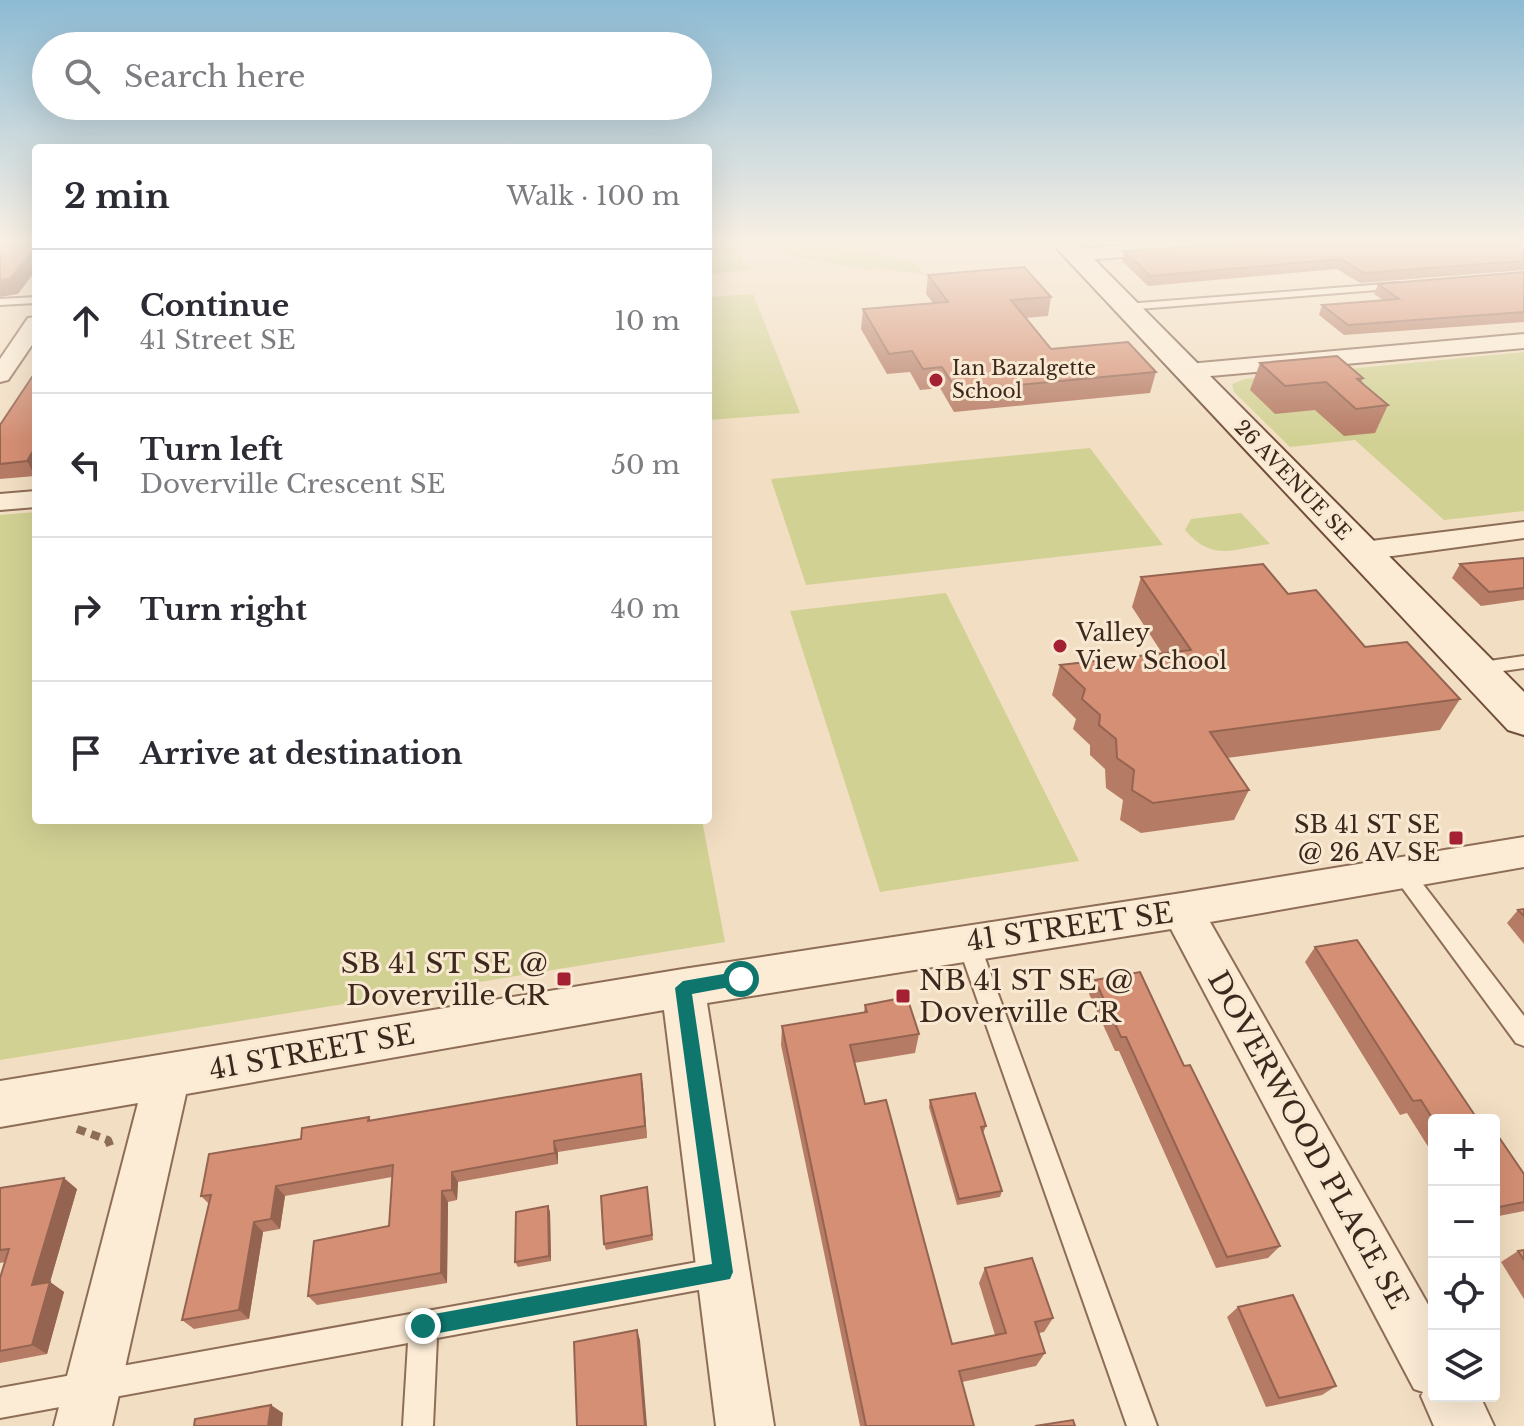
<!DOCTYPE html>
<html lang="en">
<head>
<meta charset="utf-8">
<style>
	:root { --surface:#fff; --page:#f7f7f7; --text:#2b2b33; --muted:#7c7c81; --line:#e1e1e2 }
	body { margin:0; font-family:"Libre Baskerville",serif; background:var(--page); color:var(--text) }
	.controls { position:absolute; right:24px; bottom:24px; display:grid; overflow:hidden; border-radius:8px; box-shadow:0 8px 32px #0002 }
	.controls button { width:72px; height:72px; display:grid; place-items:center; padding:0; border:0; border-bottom:2px solid var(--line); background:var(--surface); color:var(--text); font:40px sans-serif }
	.stop { position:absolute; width:24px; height:24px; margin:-18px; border:6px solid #0f766e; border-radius:50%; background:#fff }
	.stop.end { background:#0f766e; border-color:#fff; box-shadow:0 2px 8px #0008 }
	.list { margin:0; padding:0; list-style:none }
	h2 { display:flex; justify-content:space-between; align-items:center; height:104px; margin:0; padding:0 32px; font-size:34px }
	h2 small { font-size:26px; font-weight:400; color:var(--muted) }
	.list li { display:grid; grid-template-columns:52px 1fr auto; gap:24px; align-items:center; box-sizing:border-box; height:144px; padding:0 32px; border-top:2px solid var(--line) }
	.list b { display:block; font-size:30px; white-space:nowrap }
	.list p { margin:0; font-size:26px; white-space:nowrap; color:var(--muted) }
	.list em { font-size:26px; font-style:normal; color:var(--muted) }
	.icon { flex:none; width:44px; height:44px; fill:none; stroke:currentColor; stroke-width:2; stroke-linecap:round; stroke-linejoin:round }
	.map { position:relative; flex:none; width:1524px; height:1426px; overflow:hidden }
	.search { position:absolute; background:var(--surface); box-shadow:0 8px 32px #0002; left:32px; top:32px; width:680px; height:88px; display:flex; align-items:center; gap:20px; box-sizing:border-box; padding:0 28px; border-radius:44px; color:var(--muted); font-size:30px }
	.panel { position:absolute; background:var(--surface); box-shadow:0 8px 32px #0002; left:32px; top:144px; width:680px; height:680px; border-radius:8px }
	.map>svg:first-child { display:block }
</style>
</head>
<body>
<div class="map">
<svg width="1524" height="1426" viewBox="0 0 1524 1426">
	<rect width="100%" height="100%" fill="#f2dec2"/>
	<path fill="#d2d194" d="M708 241H732L749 270 708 274Z
		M805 242 915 262 924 275 874 267 868 270 782 254 789 248 797 250Z
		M753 294 800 413 708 420V297Z
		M1524 352V511L1444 520 1355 440 1290 447 1234 392 1232 384 1245 379Z
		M1090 448 1163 545 806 585 771 479Z
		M36 512V820H702L725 942 0 1060V515Z
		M1241 513 1270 544C1233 549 1212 562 1185 530L1191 519Z
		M946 593 1079 861 880 892 790 611Z"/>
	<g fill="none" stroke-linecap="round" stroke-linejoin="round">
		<g stroke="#8e6d57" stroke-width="4">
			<path id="lane" d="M1398 283 1403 286 1402 288 1126 310 1120 307 1126 304Z
				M36 297V303L0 305V299Z
				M1524 656V668L1475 675 1466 669 1475 663Z
				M1402 864 1409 866 1524 1016V1046L1516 1043 1395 878 1392 872 1395 866Z
				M968 933 976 935 979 942 1157 1426H1127L957 942 960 935Z
				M720 1258 730 1262 734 1272 730 1282 720 1286 437 1338 433 1426H403L408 1343 0 1418V1388Z"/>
		</g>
		<g stroke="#8e6d57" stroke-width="4">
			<path id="street" d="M1171 242 1180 248 1178 252 1076 261 1066 255 1076 249Z
				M36 317V339L8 380 0 382V359L28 318Z
				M1524 334V348L1188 378 1180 376 1177 371 1180 366 1188 364Z
				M36 491V507L0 510V494Z
				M1524 522V538L1363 560 1353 557 1349 551 1353 545 1363 542Z
				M1524 837V867L1210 922 1434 1315V1396H1480L1494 1426H1434L1421 1396 1423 1392 1414 1389 1171 929 707 1003 774 1426H716L664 1010 186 1094 112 1426H54L138 1103 0 1127V1081L683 969 1182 893Z"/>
		</g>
		<g stroke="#704e3a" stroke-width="4">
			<path id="secondary" d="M1050 241H1076L1524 692V735L1508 730Z"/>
		</g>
		<path stroke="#8e6d57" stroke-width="8" stroke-dasharray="9 6" stroke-linecap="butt" d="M77 1129 108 1140 111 1148"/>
		<use href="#lane" fill="#fcecd6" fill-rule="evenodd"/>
		<use href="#street" fill="#fcecd6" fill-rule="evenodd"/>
		<use href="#secondary" fill="#fcecd6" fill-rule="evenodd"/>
	</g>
	<path fill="#b67b64" d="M1102 241H1149L1105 244Z
		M1524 241V270L1360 283 1337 269 1148 286 1122 261 1124 251Z
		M1524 273V322L1344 335 1319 315 1322 305 1383 300 1374 294 1378 284Z
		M928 275 1051 297 1048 316 1025 318 1051 349 1156 372 1150 393 954 412 940 388 920 390 910 372 887 374 861 329 863 309 933 303 926 294Z
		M1260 363 1363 378 1361 383 1388 405 1375 433 1344 436 1315 410 1275 414 1250 390Z
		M36 371V474L35 476 0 479V425Z
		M1524 558V600L1481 606 1452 578 1460 564Z
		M1141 577 1288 594 1365 647 1460 699 1440 730 1227 758 1249 790 1234 820 1141 833 1120 820 1123 800 1106 788 1105 769 1090 755V745L1073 729 1076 719 1052 695 1060 665 1162 653 1132 607Z
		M1524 909V944L1507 923 1518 910Z
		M1315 947 1434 1120V1156L1407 1113 1400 1115 1305 962Z
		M1095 980 1184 1066 1280 1246 1268 1258 1216 1268 1119 1051H1115L1089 994Z
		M865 1005 919 1034 915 1053 854 1063 865 1104 952 1344 995 1335 979 1283 985 1268 1053 1318 1044 1332 1039 1333 1045 1353 1036 1366 962 1382 974 1426H860L781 1045 782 1026 864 1012Z
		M641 1074 647 1138 558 1152V1164L458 1182 457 1200 448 1202 447 1283 317 1305 308 1296 389 1226 392 1177 285 1196 280 1229 263 1232 249 1319 194 1329 182 1320 209 1204 201 1196 301 1139 369 1117 371 1121Z
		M930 1100 986 1126 983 1133 1002 1191 1000 1197 957 1205 929 1107Z
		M1494 1130 1524 1174V1211L1494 1217Z
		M0 1188 77 1189 50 1282 64 1292 47 1354 0 1363V1278L5 1262 0 1263Z
		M648 1193 653 1240 606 1250 604 1244Z
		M548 1206 550 1212 551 1261 518 1267 515 1262Z
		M1524 1250V1299L1501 1262 1518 1251Z
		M1238 1307 1336 1386 1322 1395 1266 1407 1227 1317Z"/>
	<path fill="#946451" d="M36 246V270L18 294 0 297V280Z
		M33 451 36 456V474L35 476 27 461Z
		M641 1074 643 1086 647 1138 645 1126Z
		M554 1141 558 1152V1164L555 1153Z
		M452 1172 458 1182 457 1200 452 1190Z
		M64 1178 77 1189 50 1282 64 1292 47 1354 32 1345V1285Z
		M276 1186 285 1196 280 1229 271 1219Z
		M442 1191 448 1202 447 1283 441 1273Z
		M548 1206 550 1212 551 1261 549 1256Z
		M254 1222 263 1232 249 1319 239 1310Z
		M637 1330 640 1340 647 1426H645Z
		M271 1405 283 1413 282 1426H268Z"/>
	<path fill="#d48f74" stroke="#946451" stroke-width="2" d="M0 241H36V246L10 279 0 280Z
		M1268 241H1524V261L1364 273 1341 259 1150 276 1124 251Z
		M1024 267 1051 297 1011 300 1051 349 1128 342 1156 372 957 391 942 367 923 369 912 351 889 354 863 309 948 302 928 275Z
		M1524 272V312L1348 325 1322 305 1399 299 1378 284Z
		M1337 356 1363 378 1357 379 1388 405 1356 409 1326 382 1285 386 1260 363Z
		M36 371V450L33 451 27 461 0 464V425Z
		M1524 558V588L1489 592 1460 564Z
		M1263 564 1288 594 1316 590 1365 647 1407 642 1460 699 1210 732 1249 790 1153 803 1132 790 1134 770 1117 758 1116 739 1099 725 1100 715 1082 699 1085 689 1060 665 1191 650 1141 577Z
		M1524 909V916L1518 910Z
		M1357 940 1478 1120 1434 1121 1421 1100 1413 1101 1315 947Z
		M1140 972 1184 1066 1190 1065 1280 1246 1227 1257 1126 1037H1121L1095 980Z
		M907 997 919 1034 850 1045 865 1104 886 1100 952 1344 1006 1333 985 1268 1032 1258 1053 1318 1035 1322 1045 1353 959 1371 974 1426H866L782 1026 867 1012 865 1005Z
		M641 1074 645 1126 554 1141 555 1153 452 1172V1190L442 1191 441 1273 308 1296 314 1241 389 1226 393 1165 276 1186 271 1219 254 1222 239 1310 182 1320 211 1195 201 1196 209 1154 301 1139 302 1128 369 1117 368 1121Z
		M975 1093 986 1126 981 1127 1002 1191 959 1199 930 1100Z
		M1494 1130 1524 1174V1202L1494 1208Z
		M64 1178 32 1285 50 1282 32 1345 0 1351V1278L9 1249 0 1250V1188Z
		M647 1187 652 1235 604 1244 601 1196Z
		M548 1206 549 1256 515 1262 516 1212Z
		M1524 1250V1260L1518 1251Z
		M1293 1295 1336 1386 1279 1398 1238 1307Z
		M637 1330 645 1426H577L574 1342Z
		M271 1405 268 1426H194L195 1419Z
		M1073 1420 1075 1426H1035Z"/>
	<linearGradient id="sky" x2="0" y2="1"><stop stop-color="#8dbbd4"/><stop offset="0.55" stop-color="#f9f0e4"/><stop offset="1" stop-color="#f9f0e4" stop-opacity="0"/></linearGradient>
	<rect width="1524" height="441" fill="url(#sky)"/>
	<path fill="#0f766e" d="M741 971 746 973V984L692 994 733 1272 730 1279 423 1336 416 1333 413 1326 416 1319 423 1316 712 1264 675 988 683 981Z"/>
	<g fill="#a42033" stroke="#f9e9d2" stroke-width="3">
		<circle cx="936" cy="380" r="8"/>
		<circle cx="1060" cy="646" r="8"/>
		<rect x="1448" y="830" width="16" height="16" rx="4"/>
		<rect x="556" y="971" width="16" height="16" rx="4"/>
		<rect x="895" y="988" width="16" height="16" rx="4"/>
	</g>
	<g text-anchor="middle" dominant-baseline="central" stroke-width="6" stroke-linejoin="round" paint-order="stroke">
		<g font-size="20" fill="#3d281d" stroke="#f9e9d2" text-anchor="start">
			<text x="952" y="368">Ian Bazalgette<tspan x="952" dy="23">School</tspan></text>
		</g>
		<g font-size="20" fill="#3d281d" stroke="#f9e9d2">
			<text transform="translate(1293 480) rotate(46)">26 AVENUE SE</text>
		</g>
		<g font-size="24" fill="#3d281d" stroke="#f9e9d2" text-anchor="start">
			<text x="1076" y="632">Valley<tspan x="1076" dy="28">View School</tspan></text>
			<text x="1440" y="824" text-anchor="end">SB 41 ST SE<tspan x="1440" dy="28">@ 26 AV SE</tspan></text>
		</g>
		<g font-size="28" fill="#3d281d" stroke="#f9e9d2">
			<text transform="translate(1070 927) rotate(-8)">41 STREET SE</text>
			<text transform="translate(312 1052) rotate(-10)">41 STREET SE</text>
			<text transform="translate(1308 1140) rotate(61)">DOVERWOOD PLACE SE</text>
		</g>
		<g font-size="28" fill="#3d281d" stroke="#f9e9d2" text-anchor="end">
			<text x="548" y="963">SB 41 ST SE @<tspan x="548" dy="32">Doverville CR</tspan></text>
			<text x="919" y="980" text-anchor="start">NB 41 ST SE @<tspan x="919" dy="32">Doverville CR</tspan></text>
		</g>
	</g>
</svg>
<div class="controls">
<button>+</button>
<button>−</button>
<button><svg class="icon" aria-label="locate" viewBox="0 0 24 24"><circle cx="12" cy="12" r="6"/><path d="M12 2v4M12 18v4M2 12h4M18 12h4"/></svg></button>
<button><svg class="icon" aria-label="layers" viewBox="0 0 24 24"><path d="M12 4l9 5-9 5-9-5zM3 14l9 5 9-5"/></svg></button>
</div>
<div class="stop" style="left:741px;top:979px"></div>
<div class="stop end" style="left:423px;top:1326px"></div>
<div class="search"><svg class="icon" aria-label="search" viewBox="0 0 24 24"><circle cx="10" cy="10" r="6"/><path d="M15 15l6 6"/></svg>Search here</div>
<section class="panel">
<h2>2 min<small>Walk · 100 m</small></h2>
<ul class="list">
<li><svg class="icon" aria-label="ahead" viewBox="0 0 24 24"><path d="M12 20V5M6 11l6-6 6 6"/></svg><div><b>Continue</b><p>41 Street SE</p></div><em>10 m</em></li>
<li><svg class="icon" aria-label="left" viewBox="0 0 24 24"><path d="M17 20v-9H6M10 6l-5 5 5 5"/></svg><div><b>Turn left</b><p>Doverville Crescent SE</p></div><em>50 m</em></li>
<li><svg class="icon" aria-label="right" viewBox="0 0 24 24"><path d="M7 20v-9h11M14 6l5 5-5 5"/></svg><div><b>Turn right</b></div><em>40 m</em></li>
<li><svg class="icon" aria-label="arrive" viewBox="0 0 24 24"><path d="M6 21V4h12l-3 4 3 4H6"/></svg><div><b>Arrive at destination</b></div></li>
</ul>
</section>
</div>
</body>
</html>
